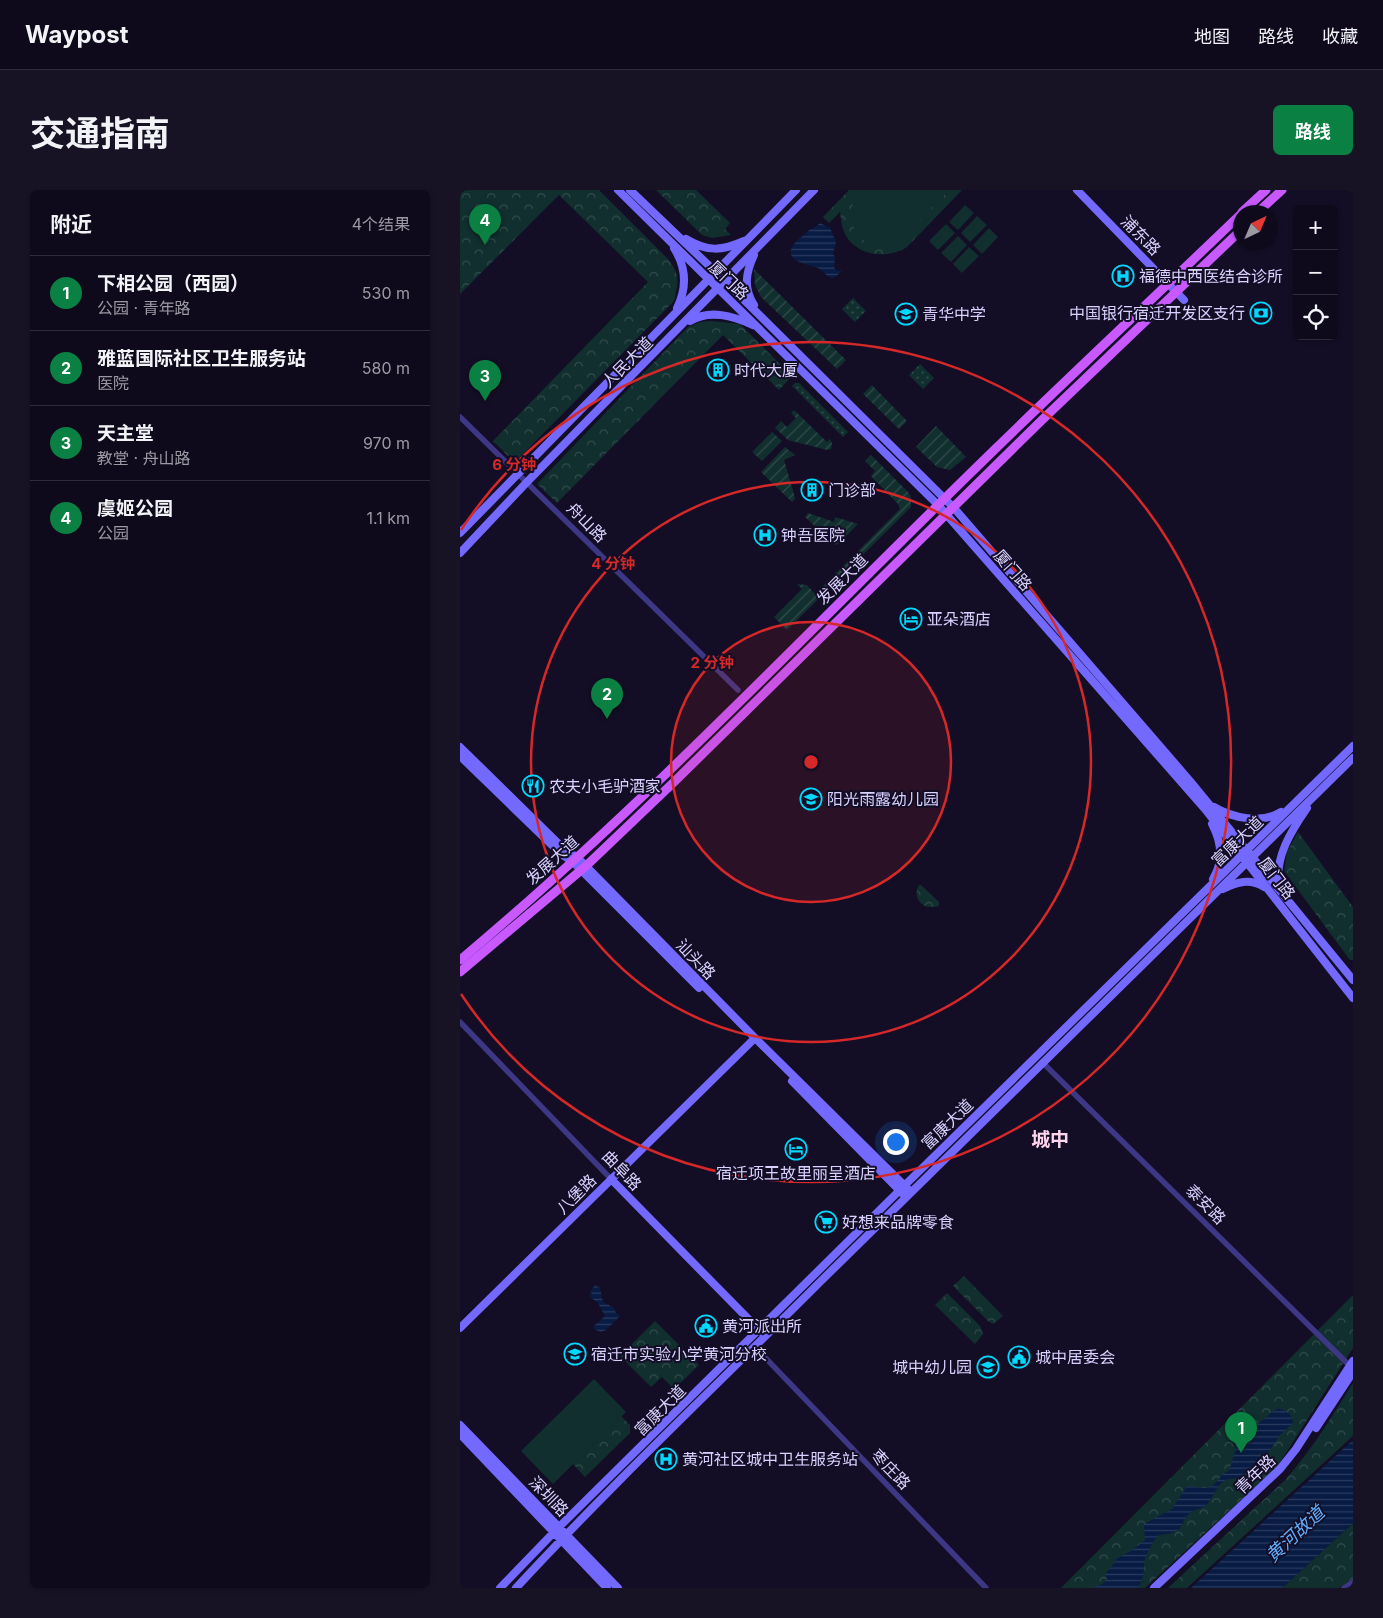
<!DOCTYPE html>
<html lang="zh">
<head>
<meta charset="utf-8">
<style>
	:root { --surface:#0e0a1c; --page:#171325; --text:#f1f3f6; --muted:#9b9aa3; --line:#2e2b3b; --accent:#0b8043 }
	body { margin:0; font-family:Inter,"Noto Sans SC",sans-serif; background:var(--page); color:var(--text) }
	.controls { position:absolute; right:15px; top:15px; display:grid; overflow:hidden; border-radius:8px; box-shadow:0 1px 4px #0004 }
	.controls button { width:45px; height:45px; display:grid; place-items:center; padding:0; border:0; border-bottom:1px solid var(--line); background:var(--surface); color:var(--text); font:25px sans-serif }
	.compass { position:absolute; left:773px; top:15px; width:45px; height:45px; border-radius:50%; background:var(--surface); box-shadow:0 1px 4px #0004; rotate:44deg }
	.you { position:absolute; left:435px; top:951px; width:18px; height:18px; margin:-12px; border:4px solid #fff; border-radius:50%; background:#1a73e8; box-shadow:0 0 0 8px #1a73e833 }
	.badge { display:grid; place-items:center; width:32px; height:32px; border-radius:50%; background:var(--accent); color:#fff; font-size:16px; font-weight:700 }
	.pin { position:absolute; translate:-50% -41px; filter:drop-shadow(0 1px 2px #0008) }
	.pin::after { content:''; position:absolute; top:26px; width:18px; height:15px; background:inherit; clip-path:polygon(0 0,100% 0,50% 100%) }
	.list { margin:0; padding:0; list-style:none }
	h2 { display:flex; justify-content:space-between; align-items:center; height:65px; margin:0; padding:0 20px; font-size:21px }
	h2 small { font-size:16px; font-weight:400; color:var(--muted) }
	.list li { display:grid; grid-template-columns:32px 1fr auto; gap:15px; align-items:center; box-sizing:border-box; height:75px; padding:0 20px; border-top:1px solid var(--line) }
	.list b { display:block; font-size:19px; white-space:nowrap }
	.list p { margin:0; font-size:16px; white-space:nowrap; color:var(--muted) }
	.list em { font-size:16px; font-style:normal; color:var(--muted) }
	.icon { flex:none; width:28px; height:28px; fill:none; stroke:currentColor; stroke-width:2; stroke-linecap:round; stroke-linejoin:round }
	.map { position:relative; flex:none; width:893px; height:1398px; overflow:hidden; border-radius:8px }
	header { display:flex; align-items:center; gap:30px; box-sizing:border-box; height:70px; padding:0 25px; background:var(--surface); border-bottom:1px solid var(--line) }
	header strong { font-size:24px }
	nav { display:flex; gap:28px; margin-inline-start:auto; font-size:18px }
	.intro { display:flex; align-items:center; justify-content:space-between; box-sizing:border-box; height:120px; padding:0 30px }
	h1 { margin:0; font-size:35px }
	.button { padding:12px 22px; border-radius:8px; background:var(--accent); color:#fff; font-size:18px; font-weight:700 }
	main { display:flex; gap:30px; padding:0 30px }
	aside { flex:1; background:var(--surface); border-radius:8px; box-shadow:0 1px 4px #0004 }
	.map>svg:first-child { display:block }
</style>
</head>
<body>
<header>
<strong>Waypost</strong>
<nav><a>地图</a><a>路线</a><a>收藏</a></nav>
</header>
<div class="intro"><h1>交通指南</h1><a class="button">路线</a></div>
<main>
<aside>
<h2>附近<small>4个结果</small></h2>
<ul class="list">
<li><span class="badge">1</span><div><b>下相公园（西园）</b><p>公园 · 青年路</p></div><em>530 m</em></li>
<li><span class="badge">2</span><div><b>雅蓝国际社区卫生服务站</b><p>医院</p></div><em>580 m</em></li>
<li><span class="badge">3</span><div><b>天主堂</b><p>教堂 · 舟山路</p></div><em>970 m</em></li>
<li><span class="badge">4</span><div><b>虞姬公园</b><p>公园</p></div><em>1.1 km</em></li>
</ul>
</aside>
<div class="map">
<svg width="893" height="1398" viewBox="0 0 893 1398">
	<defs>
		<pattern id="grass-dots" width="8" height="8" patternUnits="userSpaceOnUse" patternTransform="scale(1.25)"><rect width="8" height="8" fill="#112f2f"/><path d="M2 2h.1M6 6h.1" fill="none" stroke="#334c4e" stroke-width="1.8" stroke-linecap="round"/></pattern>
		<pattern id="forest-crowns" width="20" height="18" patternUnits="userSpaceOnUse" patternTransform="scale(1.25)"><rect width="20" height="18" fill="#112f2f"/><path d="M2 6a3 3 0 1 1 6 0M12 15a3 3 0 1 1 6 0" fill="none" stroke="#334c4e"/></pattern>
		<pattern id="garden-furrows" width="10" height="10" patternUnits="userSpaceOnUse" patternTransform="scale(1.25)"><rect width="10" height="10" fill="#112f2f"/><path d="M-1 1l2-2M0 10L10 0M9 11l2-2" fill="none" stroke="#334c4e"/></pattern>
		<pattern id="water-rules" width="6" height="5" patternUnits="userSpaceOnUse" patternTransform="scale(1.25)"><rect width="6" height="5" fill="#081b43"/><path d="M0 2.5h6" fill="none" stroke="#2b3b5f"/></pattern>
	</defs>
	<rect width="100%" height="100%" fill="#130e25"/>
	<path fill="url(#grass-dots)" d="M393 108 406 121 395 132 382 119Z
		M460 174 474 188 463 199 449 185Z
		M335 193H339L388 242 383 247 332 196Z"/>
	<path fill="url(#forest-crowns)" d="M0 0H139L208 69C221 85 218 93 214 111L58 269 48 266 33 251 188 92 99 5 0 104Z
		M196 0H236L270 33 265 39 271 45 252 48 242 45Z
		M389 0H502L447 57C428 69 399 67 386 46 382 39 381 30 380 22L369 33 363 27Z
		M251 131 280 134 332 186 319 200 263 145 97 313 77 294 228 137 240 132Z
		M838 642 893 717V770H890L824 681 827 662Z
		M459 695H461L479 712V716C464 721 451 709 459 695Z
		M504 1086 543 1126 533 1134 528 1131 493 1096Z
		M487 1103 520 1136 523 1144 515 1154 475 1115Z
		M893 1105V1158L817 1277 685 1398H601Z
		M195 1131 239 1175 214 1199 202 1187 191 1197 160 1166Z
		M893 1193V1246L727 1398H708L825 1290C852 1260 872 1226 893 1193Z
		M161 1226 170 1235V1243L125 1287 113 1274Z
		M893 1333V1389L879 1398H822Z"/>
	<path fill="url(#garden-furrows)" d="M294 79 386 170 377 179 301 107 295 95Z
		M412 195 447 231 439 239 403 204Z
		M334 220 367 252 370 249 372 253 371 259 367 260 328 250 315 238 321 231 327 237 336 228 331 223Z
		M476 236 506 267 490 280 477 277 456 257Z
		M312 242 322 251 302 271 293 263V261Z
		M325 257 335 265 324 270 334 304 335 309 332 312 301 282Z
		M411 265 449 303 451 308V317L327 440 314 427 342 399 337 394 347 395 355 404 440 319 438 314 411 286 415 281 405 271Z
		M348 323 374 332 375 327 398 334 378 354 375 355 345 327Z"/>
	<path fill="#112f2f" d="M402 0H489L441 49C411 73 372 32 402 0Z
		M505 15 514 23 498 40 489 32Z
		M517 26 527 35 510 52 501 43Z
		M486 34 495 43 478 60 469 51Z
		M529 38 538 47 522 64 513 55Z
		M498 46 507 55 491 72 481 63Z
		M509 57 519 66 502 83 493 74Z
		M134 1189 166 1222 93 1294 61 1261Z"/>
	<path fill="url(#water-rules)" d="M360 33 370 38 376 52 373 64 375 67 374 77 376 80 382 81 374 88C367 89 363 79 355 77 339 73 319 67 339 49 343 46 347 41 351 39 355 37 357 36 360 33Z
		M135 1095 140 1098 143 1112 154 1118 156 1123 160 1126 146 1140 141 1142 134 1139V1136L145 1126 138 1113 129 1106 132 1103 130 1102Z
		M816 1219C825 1218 832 1224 833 1233L820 1245 800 1274 785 1289C755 1286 762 1296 747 1314 743 1319 735 1319 730 1323 725 1327 723 1334 719 1339 714 1344 703 1344 697 1346 692 1354 685 1365 684 1374 684 1382 683 1390 678 1398H633C638 1394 641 1398 647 1389L645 1385C648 1379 654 1375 656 1369L671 1361 685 1350 684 1334 712 1319 726 1297C734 1295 743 1300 751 1296 759 1293 760 1283 769 1281 774 1268 780 1232 797 1235Z
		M893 1250V1333L822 1398H731Z"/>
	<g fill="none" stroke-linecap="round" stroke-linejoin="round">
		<path stroke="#3e3785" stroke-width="5.5" d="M0 227 278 500
			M0 832 151 989
			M582 872 890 1176
			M295 1157 526 1398
			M884 1398 893 1392"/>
		<path stroke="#7369ff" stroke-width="8" d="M158 0 478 315 745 619 893 808
			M170 0 265 91 494 318 730 591 893 790
			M617 0 724 110
			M226 49C247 62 262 61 284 51
			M214 58C226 77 227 98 217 118
			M294 115C283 98 286 82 294 65
			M230 131C250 119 273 126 293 135
			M0 343 336 0
			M0 363 67 292 354 0
			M0 557 105 660 118 668 295 848 448 999
			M0 566 101 664 113 672 239 798
			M754 617C772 628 802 634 821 622
			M752 634C762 653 764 671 753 689
			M819 697C814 668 831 641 847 618
			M763 699C777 692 790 688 804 697
			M332 891 443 1004
			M151 989 302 1143
			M0 1138 295 848
			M0 1235 158 1398
			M856 1238 893 1182
			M0 1244 147 1398
			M40 1398 99 1337 444 996 893 556
			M56 1398C154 1292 259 1193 361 1091 538 917 716 742 893 568
			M694 1398 820 1279 836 1259 893 1171"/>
		<path stroke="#c859ff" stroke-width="9" d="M782 22 806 0
			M798 22 822 0
			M0 770C165 632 315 476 468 325 570 223 676 125 781 24
			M0 782 126 676 214 592 583 229 781 40"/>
	</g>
	<circle cx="351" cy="572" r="140" fill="#d62828" fill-opacity=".12"/>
	<g fill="none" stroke="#d62828" stroke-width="2.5">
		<circle cx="351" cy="572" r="140"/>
		<circle cx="351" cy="572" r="280"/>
		<path d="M1 340A420 420 0 1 1 1 804"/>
	</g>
	<defs>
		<g id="hospital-ring" transform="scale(1.125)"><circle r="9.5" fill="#130e25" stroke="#00d9fd" stroke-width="1.5"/><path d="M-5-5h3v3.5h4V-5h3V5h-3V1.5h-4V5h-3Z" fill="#00d9fd"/></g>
		<g id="bank-ring" transform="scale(1.125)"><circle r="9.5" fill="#130e25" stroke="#00d9fd" stroke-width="1.5"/><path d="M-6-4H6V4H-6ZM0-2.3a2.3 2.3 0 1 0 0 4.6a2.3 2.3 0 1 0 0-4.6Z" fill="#00d9fd"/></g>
		<g id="school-ring" transform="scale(1.125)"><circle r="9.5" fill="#130e25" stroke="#00d9fd" stroke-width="1.5"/><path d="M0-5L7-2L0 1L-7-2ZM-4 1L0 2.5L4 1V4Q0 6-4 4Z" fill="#00d9fd"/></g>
		<g id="building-ring" transform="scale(1.125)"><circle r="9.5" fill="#130e25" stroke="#00d9fd" stroke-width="1.5"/><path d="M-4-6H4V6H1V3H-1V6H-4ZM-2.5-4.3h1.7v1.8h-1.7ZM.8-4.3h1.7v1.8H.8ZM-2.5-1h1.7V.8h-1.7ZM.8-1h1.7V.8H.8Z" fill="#00d9fd"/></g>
		<g id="hotel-ring" transform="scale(1.125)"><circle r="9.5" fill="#130e25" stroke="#00d9fd" stroke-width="1.5"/><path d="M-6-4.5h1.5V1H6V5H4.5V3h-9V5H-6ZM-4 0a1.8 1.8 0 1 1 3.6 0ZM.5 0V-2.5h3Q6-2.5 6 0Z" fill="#00d9fd"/></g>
		<g id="restaurant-ring" transform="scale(1.125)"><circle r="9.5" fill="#130e25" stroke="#00d9fd" stroke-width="1.5"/><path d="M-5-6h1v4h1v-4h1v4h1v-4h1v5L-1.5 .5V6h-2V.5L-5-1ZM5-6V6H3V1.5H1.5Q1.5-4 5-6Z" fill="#00d9fd"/></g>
		<g id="supermarket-ring" transform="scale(1.125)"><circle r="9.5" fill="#130e25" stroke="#00d9fd" stroke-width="1.5"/><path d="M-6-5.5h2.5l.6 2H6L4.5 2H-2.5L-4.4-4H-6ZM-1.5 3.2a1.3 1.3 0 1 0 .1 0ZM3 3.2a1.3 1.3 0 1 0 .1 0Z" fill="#00d9fd"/></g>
		<g id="civic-ring" transform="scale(1.125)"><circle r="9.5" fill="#130e25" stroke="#00d9fd" stroke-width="1.5"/><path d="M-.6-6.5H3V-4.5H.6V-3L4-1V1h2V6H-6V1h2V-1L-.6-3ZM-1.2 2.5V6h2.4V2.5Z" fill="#00d9fd"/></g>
	</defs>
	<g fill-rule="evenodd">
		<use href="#hospital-ring" x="663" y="86"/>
		<use href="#bank-ring" x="801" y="123"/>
		<use href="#school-ring" x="446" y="124"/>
		<use href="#building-ring" x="258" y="180"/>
		<use href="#building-ring" x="352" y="300"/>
		<use href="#hospital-ring" x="305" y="345"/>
		<use href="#hotel-ring" x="451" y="429"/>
		<use href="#restaurant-ring" x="73" y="596"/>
		<use href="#school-ring" x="351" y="609"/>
		<use href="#hotel-ring" x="336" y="959"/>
		<use href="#supermarket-ring" x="366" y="1032"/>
		<use href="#civic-ring" x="246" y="1136"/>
		<use href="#school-ring" x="115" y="1164"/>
		<use href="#civic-ring" x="559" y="1167"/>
		<use href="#school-ring" x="528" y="1177"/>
		<use href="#hospital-ring" x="206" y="1269"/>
	</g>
	<g text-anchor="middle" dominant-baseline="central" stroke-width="4" stroke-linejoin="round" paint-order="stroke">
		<g font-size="16" fill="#d9d2ff" stroke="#130e25">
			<text transform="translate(681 45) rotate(45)">浦东路</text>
			<text transform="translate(269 90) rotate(44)">厦门路</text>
			<text transform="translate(167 172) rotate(-45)">人民大道</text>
			<text transform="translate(127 332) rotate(45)">舟山路</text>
			<text transform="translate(553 380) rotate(49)">厦门路</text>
			<text transform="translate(382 389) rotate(-45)">发展大道</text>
			<text transform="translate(777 651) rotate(-44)">富康大道</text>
			<text transform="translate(92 670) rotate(-42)">发展大道</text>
			<text transform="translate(817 688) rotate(52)">厦门路</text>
			<text transform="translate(236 769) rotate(46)">汕头路</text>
			<text transform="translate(487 934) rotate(-44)">富康大道</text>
			<text transform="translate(162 980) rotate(46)">曲阜路</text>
			<text transform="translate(116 1004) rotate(-45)">八堡路</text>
			<text transform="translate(746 1014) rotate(45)">泰安路</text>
			<text transform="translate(200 1220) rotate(-45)">富康大道</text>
			<text transform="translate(431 1279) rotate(46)">枣庄路</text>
			<text transform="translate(795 1284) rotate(-44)">青年路</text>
			<text transform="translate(89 1306) rotate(46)">深圳路</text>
		</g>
		<g font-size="16" fill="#d9d2ff" stroke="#130e25" text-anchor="start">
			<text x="679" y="86">福德中西医结合诊所</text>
			<text x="785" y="123" text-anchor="end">中国银行宿迁开发区支行</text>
			<text x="462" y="124">青华中学</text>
			<text x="274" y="180">时代大厦</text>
			<text x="368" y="300">门诊部</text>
			<text x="321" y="345">钟吾医院</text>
			<text x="467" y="429">亚朵酒店</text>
			<text x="89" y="596">农夫小毛驴酒家</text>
			<text x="367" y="609">阳光雨露幼儿园</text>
			<text x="336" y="983" text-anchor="middle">宿迁项王故里丽呈酒店</text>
			<text x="382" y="1032">好想来品牌零食</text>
			<text x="262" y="1136">黄河派出所</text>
			<text x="131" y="1164">宿迁市实验小学黄河分校</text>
			<text x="575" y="1167">城中居委会</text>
			<text x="512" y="1177" text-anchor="end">城中幼儿园</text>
			<text x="222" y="1269">黄河社区城中卫生服务站</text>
		</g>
		<g font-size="18" font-style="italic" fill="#60afff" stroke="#130e25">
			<text transform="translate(835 1344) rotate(-43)">黄河故道</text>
		</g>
		<g font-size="19" font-weight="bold" fill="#ffd4ed" stroke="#130e25">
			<text x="590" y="949">城中</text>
		</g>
	</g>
	<circle cx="351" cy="572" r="8" fill="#d62828" stroke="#130e25" stroke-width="2.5"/>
	<g font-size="15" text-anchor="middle" font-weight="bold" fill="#d62828" stroke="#130e25" stroke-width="4" stroke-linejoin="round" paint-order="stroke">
		<text x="54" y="280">6 分钟</text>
		<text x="153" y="379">4 分钟</text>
		<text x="252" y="478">2 分钟</text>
	</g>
</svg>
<div class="controls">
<button>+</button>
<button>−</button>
<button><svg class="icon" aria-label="locate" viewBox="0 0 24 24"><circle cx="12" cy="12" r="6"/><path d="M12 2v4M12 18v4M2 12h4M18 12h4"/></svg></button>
</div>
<svg class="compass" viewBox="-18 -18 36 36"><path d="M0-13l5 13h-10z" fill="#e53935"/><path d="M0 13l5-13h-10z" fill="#9b9aa3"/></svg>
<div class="you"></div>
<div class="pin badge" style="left:781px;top:1263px">1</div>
<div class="pin badge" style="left:147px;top:529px">2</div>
<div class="pin badge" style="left:25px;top:211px">3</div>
<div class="pin badge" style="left:25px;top:55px">4</div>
</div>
</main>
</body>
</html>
